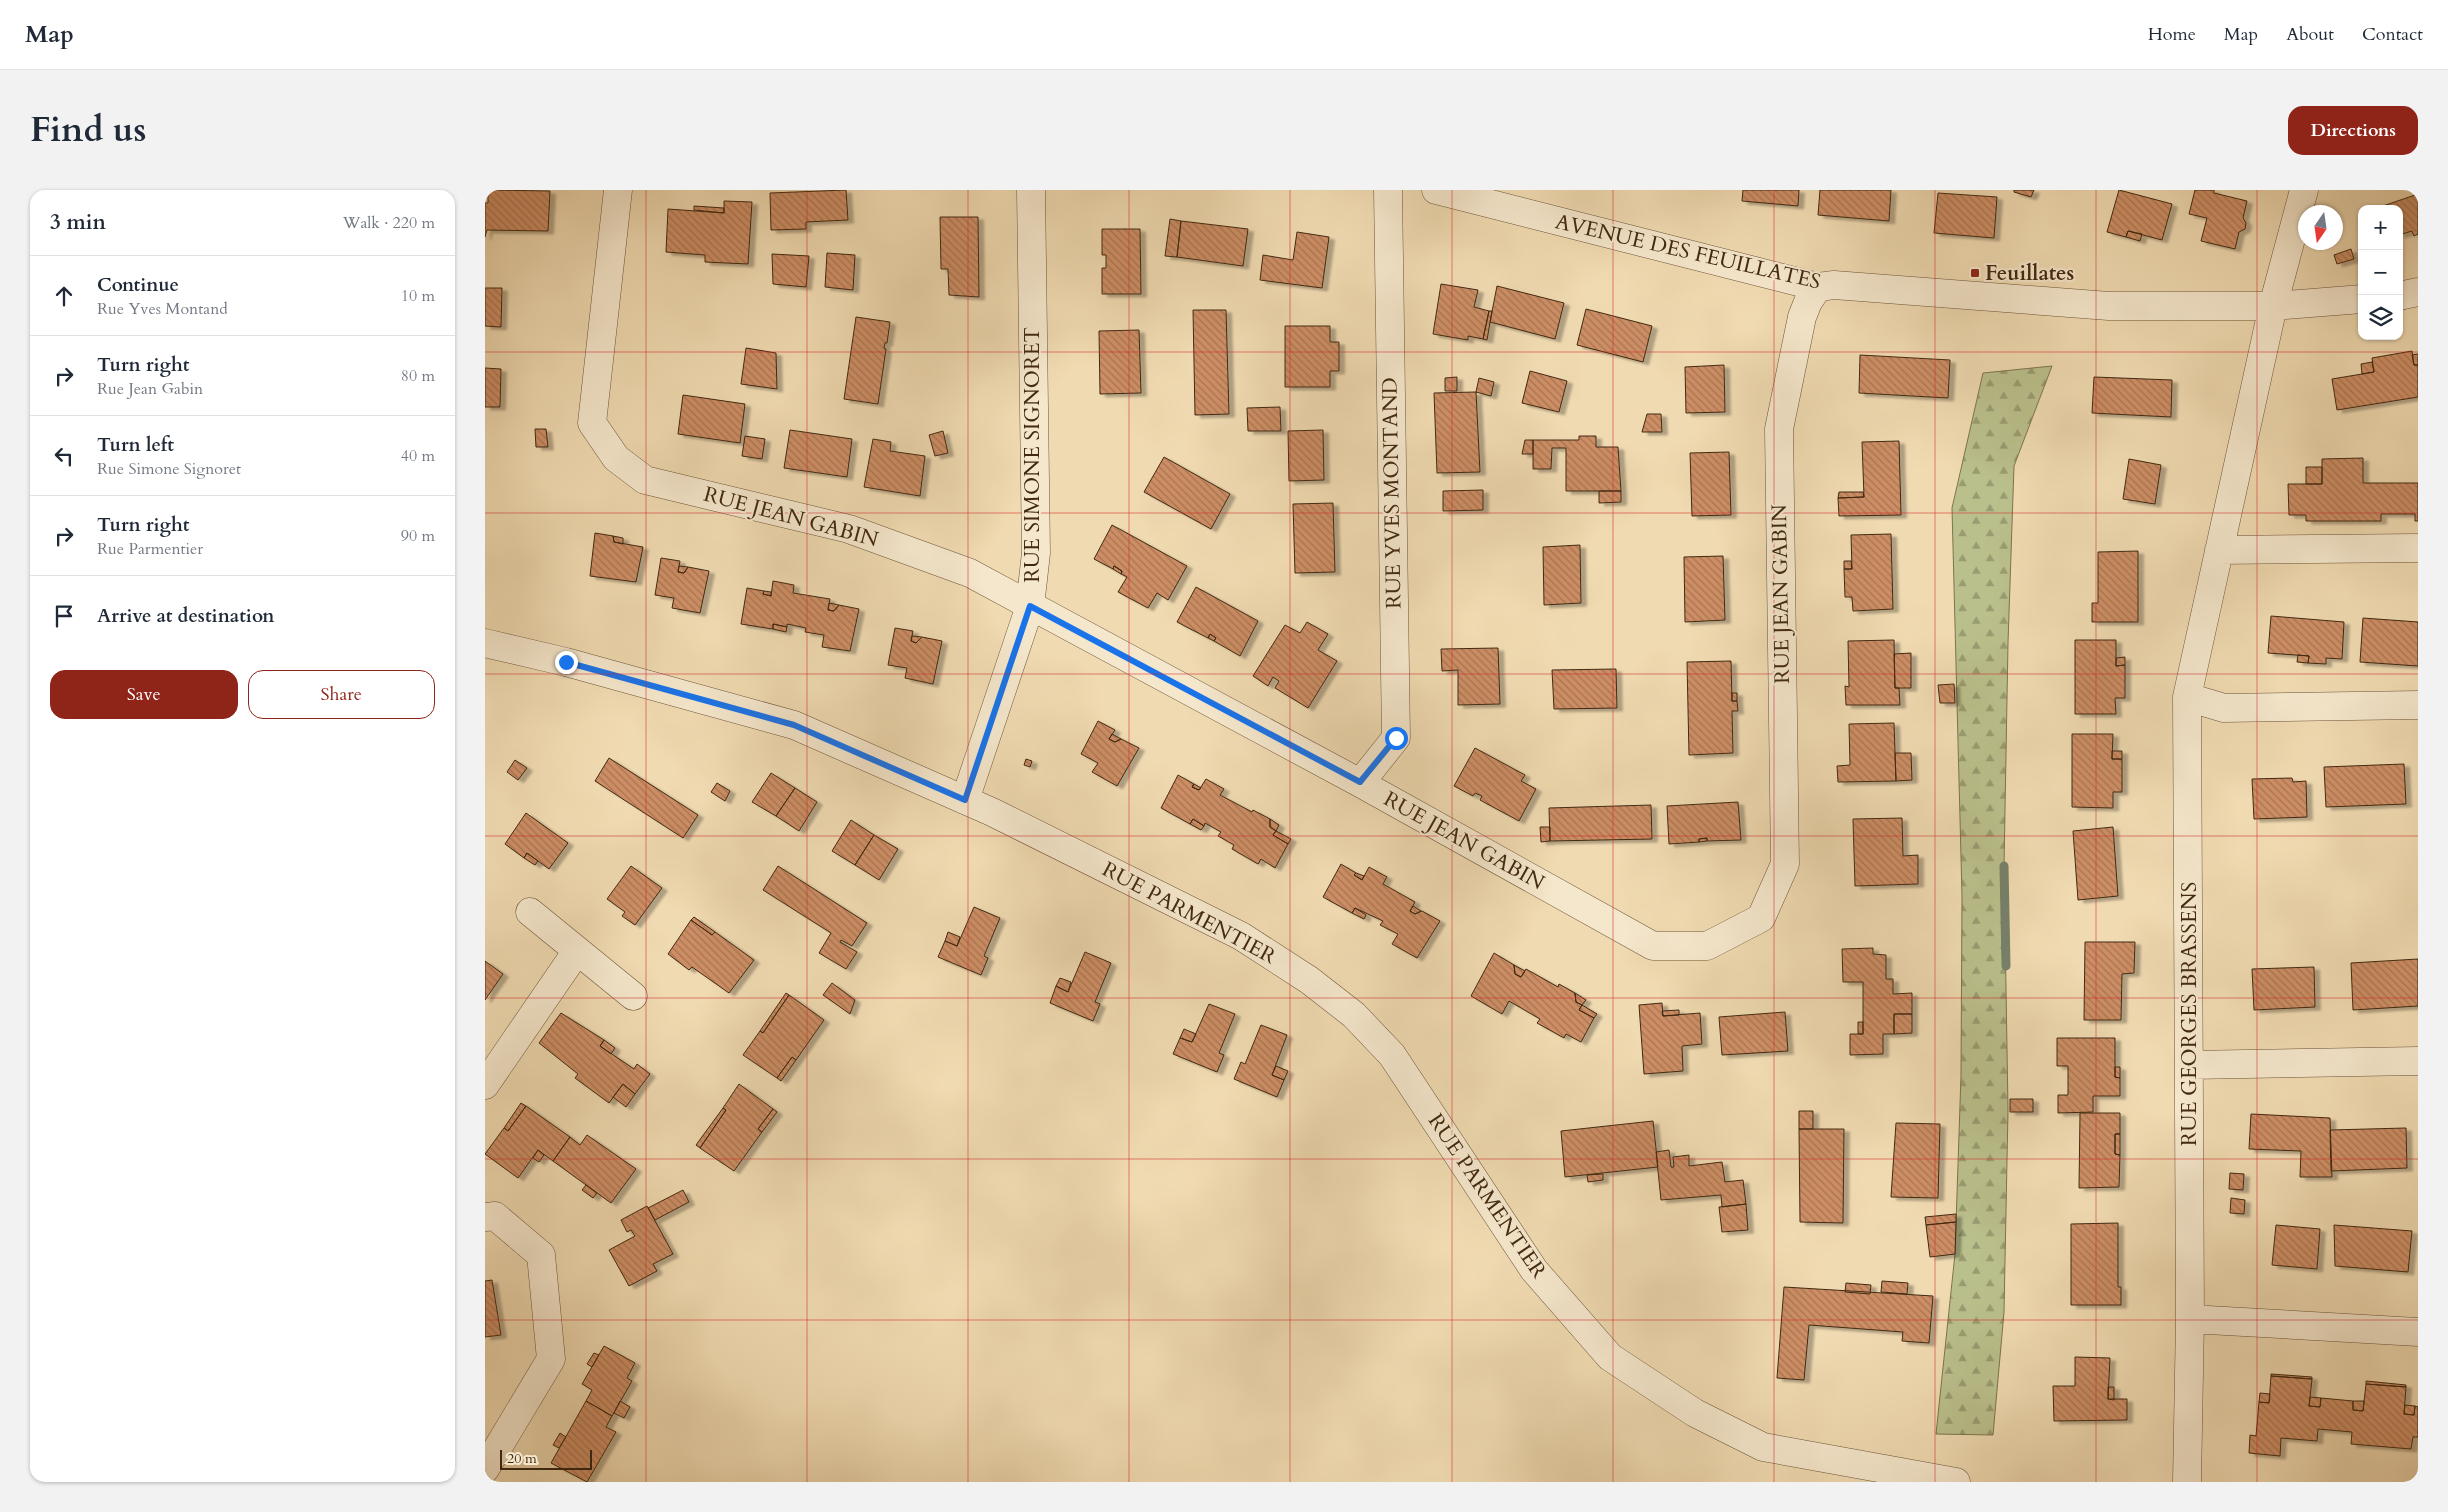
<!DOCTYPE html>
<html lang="en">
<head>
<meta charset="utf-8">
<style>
	:root { --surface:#fff; --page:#f2f2f3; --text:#1f2937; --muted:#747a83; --line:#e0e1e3; --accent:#8f2418 }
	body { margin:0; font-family:Cardo,serif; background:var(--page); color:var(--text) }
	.controls { position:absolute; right:15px; top:15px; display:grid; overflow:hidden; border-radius:10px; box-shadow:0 1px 4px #0004 }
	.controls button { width:45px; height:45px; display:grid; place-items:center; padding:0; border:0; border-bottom:1px solid var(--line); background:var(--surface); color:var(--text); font:25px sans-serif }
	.compass { position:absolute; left:1813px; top:15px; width:45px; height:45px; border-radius:50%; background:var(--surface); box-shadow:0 1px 4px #0004; rotate:193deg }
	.scale { position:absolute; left:15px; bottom:12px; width:92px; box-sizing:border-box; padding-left:5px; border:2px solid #412911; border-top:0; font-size:14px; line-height:18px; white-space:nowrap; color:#412911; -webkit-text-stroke:4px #f5e7cc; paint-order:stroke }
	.stop { position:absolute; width:15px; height:15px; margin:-11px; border:4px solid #1a73e8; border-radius:50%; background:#fff }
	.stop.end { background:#1a73e8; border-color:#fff; box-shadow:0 1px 5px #0008 }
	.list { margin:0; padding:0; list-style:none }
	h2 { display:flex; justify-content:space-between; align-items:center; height:65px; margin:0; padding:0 20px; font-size:21px }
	h2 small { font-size:16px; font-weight:400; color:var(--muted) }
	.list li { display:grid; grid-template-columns:32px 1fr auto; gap:15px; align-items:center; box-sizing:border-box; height:80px; padding:0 20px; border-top:1px solid var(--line) }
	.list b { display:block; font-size:19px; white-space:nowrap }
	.list p { margin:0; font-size:16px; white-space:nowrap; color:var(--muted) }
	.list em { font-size:16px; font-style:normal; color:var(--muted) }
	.actions { display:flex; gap:10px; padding:15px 20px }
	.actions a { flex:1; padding:11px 0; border:1px solid var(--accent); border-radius:15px; text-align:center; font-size:18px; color:var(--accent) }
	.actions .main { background:var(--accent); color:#fff }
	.icon { flex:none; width:28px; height:28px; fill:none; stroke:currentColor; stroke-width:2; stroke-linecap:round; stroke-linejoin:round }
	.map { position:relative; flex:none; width:1933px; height:1292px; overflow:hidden; border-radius:15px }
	header { display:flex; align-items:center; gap:30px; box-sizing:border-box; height:70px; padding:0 25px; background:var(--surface); border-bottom:1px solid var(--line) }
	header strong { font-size:24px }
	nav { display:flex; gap:28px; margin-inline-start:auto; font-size:18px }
	.intro { display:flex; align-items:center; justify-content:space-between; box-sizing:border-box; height:120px; padding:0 30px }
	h1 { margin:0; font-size:35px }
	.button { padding:12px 22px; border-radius:15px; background:var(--accent); color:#fff; font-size:18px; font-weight:700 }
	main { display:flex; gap:30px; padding:0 30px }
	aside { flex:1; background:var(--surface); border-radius:15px; box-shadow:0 1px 4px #0004 }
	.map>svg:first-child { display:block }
</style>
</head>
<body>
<header>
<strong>Map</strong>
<nav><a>Home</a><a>Map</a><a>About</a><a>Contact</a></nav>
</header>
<div class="intro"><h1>Find us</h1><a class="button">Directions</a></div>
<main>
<aside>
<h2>3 min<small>Walk · 220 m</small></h2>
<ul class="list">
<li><svg class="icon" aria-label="ahead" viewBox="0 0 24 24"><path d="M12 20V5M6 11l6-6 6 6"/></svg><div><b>Continue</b><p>Rue Yves Montand</p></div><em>10 m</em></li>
<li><svg class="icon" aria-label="right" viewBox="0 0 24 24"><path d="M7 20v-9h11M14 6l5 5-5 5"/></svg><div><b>Turn right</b><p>Rue Jean Gabin</p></div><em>80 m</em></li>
<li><svg class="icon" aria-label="left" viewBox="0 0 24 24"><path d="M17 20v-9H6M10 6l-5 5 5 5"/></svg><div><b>Turn left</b><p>Rue Simone Signoret</p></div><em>40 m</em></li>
<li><svg class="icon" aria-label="right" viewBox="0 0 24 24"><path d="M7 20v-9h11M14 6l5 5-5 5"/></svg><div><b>Turn right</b><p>Rue Parmentier</p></div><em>90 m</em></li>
<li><svg class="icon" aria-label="arrive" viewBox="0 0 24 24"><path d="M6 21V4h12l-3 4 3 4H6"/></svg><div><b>Arrive at destination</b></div></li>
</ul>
<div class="actions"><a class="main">Save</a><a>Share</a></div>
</aside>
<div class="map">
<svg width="1933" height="1292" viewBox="0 0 1933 1292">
	<defs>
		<pattern id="forest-firs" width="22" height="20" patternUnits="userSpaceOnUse" patternTransform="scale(1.25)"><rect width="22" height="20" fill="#bac08c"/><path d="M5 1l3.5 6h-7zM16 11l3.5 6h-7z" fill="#999c71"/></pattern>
		<pattern id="building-back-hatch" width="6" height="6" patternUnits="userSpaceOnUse" patternTransform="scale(1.25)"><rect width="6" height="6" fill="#cd8e65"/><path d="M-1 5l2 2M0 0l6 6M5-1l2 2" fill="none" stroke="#a87452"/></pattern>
		<filter id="shadow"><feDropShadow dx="5.5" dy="3" stdDeviation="1" flood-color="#0004"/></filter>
	</defs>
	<rect width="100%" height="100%" fill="#f0dab1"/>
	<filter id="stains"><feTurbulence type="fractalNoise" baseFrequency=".004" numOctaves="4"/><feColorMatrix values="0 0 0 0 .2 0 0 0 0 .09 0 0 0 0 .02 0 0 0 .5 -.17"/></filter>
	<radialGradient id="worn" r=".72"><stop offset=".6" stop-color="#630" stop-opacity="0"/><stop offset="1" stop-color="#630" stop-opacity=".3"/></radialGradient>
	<path fill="url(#forest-firs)" stroke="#7e744e" d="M1567 176 1529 276 1523 453 1519 676 1523 920 1519 1122 1508 1245 1451 1244 1470 1064 1476 885 1477 706 1467 318 1498 183Z"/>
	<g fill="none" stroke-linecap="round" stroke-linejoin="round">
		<path stroke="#77816a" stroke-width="9" d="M1519 676 1521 776"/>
	</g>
	<path fill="url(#building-back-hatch)" stroke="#412911" filter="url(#shadow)" d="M3 0 65 1 63 41 2 40 0 47V13H3Z
		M361 0 363 30 321 32V39L286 40 285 3Z
		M1258 0H1314L1313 16 1257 11Z
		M1335 0H1406L1404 31 1333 25Z
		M1529 0H1549L1546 7 1529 2Z
		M1634 0 1687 14 1677 50 1643 41 1641 47 1622 42Z
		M1710 0H1729V3L1762 11 1758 28 1761 33 1760 39 1754 42 1750 59 1716 51 1722 28 1704 24Z
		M1453 3 1512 7 1509 48 1449 43Z
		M1933 4V44L1929 46 1927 41 1914 45V19H1889Z
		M239 11 267 12 263 74 220 72V65L181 62 183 19 239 23Z
		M209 16 239 18V23L209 20Z
		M455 27H493L494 107 464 105 463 79H456Z
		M685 29 696 31 692 67 680 66Z
		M696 31 763 39 758 76 692 67Z
		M617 39H655L656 104H617V78H621V65H617Z
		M1643 41 1657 44 1655 51 1641 47Z
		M812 42 844 47 837 98 775 90 778 65 808 70Z
		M1866 59 1869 69 1852 74 1849 65Z
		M342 63 370 65 368 100 340 97Z
		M287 64 324 66 321 97 288 94Z
		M956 94 993 100 989 117 1004 121 998 149 983 146V150L948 144Z
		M1012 96 1079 113 1070 149 1005 132Z
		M0 98H17L16 137 0 136Z
		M1101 119 1167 136 1158 172 1092 155Z
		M708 120H741L744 224 710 225Z
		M1004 121H1007L1002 150 998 149Z
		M371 127 405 132 402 153H400L399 158 401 159 393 214 359 209Z
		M800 136H845V152H854V181H845V197H800Z
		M654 140 656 203 615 204 614 141Z
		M261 158 291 163 292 199 256 194Z
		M1927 161 1929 175H1933V207L1852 220 1847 189 1889 182 1887 168Z
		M1933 164V175H1929L1927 165Z
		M1375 165 1465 170 1463 208 1374 203Z
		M1887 172 1889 182 1877 184 1876 174Z
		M1239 175 1240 222 1201 223 1200 177Z
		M0 178 16 179 15 217H0Z
		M1045 181 1082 191 1074 222 1037 213Z
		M972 187V201H960V188Z
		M1609 187 1687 190 1686 227 1607 223Z
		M994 188 1009 192 1006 206 991 202Z
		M991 202 995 282 952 283 949 203Z
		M198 205 260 214 255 253 193 244Z
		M795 217 796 241H763L762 218Z
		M1162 224H1176L1177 242H1157Z
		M50 239H61L63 257H51Z
		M305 240 367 249 362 287 299 278Z
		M838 240 839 290 804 291 803 241Z
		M458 241 463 263 450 266 444 245Z
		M260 246 280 249 277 269 257 266Z
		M1094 246H1111V257H1133L1136 301H1081V258H1067L1066 279H1048V250H1094Z
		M388 249 406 252 405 261 440 266 435 306 379 297Z
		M1040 250H1048V264H1037Z
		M1414 251 1416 325 1354 326 1353 308 1379 307 1377 252Z
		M1244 262 1246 325 1207 326 1205 263Z
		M679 267 745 304 726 339 659 302Z
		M1878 268V293H1933V331H1930V324H1896V331H1821V325H1804L1803 294H1837V269Z
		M1644 269 1676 275 1670 314 1638 309Z
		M1821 277H1837V294H1821Z
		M998 300V320L958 321V301Z
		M1114 301H1136V312L1114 313Z
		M1354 302H1378L1379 307 1353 308Z
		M848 313 850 382 810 383 808 314Z
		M627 335 702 376 683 410 672 403 663 418 633 402 642 387 636 384 637 381 629 376 628 379 609 369Z
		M110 343 128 346 129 352 158 357 151 392 105 386Z
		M1406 344 1408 419 1368 421 1367 407H1360L1359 379H1367L1366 345Z
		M128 346 138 348V354L129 352Z
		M1095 355 1096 413 1059 415 1058 357Z
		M1653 361V432H1607V413H1613V362Z
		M1238 366 1240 430 1200 432 1199 367Z
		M176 368 195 371 193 382 199 383 203 377 224 381 215 423 187 418 189 408 170 405Z
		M1359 371H1366L1367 379H1359Z
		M194 376 203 377 199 383 193 382Z
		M629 376 637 381 636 384 628 379Z
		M288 391 309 395 308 403 345 409 343 420 349 421 354 415 374 419 365 461 337 457 339 445 320 442 321 438 302 434V437L288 434V439L256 434 262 398 279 401 278 404 286 406Z
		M711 397 773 431 755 466 729 451 731 448 725 444 723 448 692 432Z
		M279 401 286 402V406L278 404Z
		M344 413 354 415 349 421 343 420Z
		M1786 426 1859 432 1857 469 1841 468V474L1823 473 1824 466 1783 463Z
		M1878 428 1933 432V476L1875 472Z
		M822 432 843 444 833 460 852 471 823 518 790 498 794 491 788 487 783 496 768 486 800 435 815 443Z
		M288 434 302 437 301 442 288 439Z
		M410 438 428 441 426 451 431 453 437 447 457 451 448 494 420 488 422 478 403 475Z
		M725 444 731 448 729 451 723 448Z
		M427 446 437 447 431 453 426 451Z
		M1409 450 1410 498H1414L1415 515H1361L1360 496 1364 497 1363 451Z
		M1590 450H1631V476L1640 475V508H1630L1631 524H1590Z
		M1013 458 1015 514 973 515V480L957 481 956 459Z
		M1426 463V498H1410L1409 464Z
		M1813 465 1824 466 1823 473 1812 472Z
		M1640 467V475L1631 476V468Z
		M1246 471 1247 511H1252L1253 521H1247L1248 563 1204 565 1202 472Z
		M1131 479 1132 518 1069 519 1067 480Z
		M1469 494 1470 513H1455L1453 495Z
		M1247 503H1252V511H1247Z
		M613 531 630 540 624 549 630 552 636 549 654 558 632 596 607 582 613 573 596 564Z
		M1409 533 1411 591 1353 592 1352 576 1365 575 1364 534Z
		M627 544 636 549 630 552 624 549Z
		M1587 544H1628L1627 569H1637V602H1628V618L1587 617Z
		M990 558 1040 585 1036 591 1051 599 1034 631 995 610 997 606 990 603 988 606 969 596Z
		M1627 561H1637V569H1627Z
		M1410 563H1426L1427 590 1411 591Z
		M124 568 213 625 198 648 110 591Z
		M541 569 547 571 545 577 539 575Z
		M30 570 42 578 33 590 22 582Z
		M1919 574 1921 614 1841 617 1839 577Z
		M286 583 310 598 291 626 267 612Z
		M693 585 709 594 707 597 714 600 721 589 739 599 735 605 767 622 768 620 785 629V637L791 641 788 645 803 654 790 678 776 669 773 674 747 659 749 655 733 646 736 642 720 633 719 636 708 629 705 634 676 618Z
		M1807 588 1808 592 1821 591 1822 627 1769 629 1767 589Z
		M232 593 245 601 240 611 226 602Z
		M709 594 716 598 714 600 707 597Z
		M310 598 332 612 314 641 291 626Z
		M1253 612 1256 650 1222 651V648L1214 649V652L1184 654 1182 616Z
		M1166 615 1167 649 1065 651 1064 618Z
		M41 623 83 653 64 679 42 663 39 668 20 654Z
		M1417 628 1418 666 1433 665V694L1370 696 1368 629Z
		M708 629 719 636 716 640 705 634Z
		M785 629 794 635 791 641 785 637Z
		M366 630 389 645 370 675 347 661Z
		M1055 637H1065V651L1056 652Z
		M1628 637 1633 706 1593 710 1588 641Z
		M791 641 806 649 803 654 788 645Z
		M389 645 413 659 394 690 370 675Z
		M1222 648V651L1214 652V649Z
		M42 663 53 671 50 675 39 668Z
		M856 674 871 683 869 685 877 690 884 677 902 687 898 694 930 712 925 721 930 724 937 721 955 731 932 768 907 754 913 744 895 735 898 731 870 718 867 723 838 707Z
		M146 676 177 698 150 735 137 726 140 722 122 709Z
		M293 676 382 733 367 756 356 750 355 752 372 762 361 779 334 763 346 743 278 700Z
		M871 683 879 686 877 690 869 685Z
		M928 716 936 721 930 724 925 721Z
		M489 717 515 728 499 766 503 768 496 785 453 767 460 751 472 756Z
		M870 718 881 725 879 729 867 723Z
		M209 727 230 742 227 745 206 730Z
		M206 730 227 745 230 742 269 770 244 803 207 777 204 780 183 764Z
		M463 742 475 747 472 756 460 751Z
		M1600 752H1650L1649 783 1637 784 1636 830H1599Z
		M1388 758V764L1401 765V789H1408V804L1427 803V824H1409V844H1398V864L1365 865V844H1378V792H1358L1357 759Z
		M600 762 626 773 610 812 615 814 608 831 565 813 571 796 583 802Z
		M1009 763 1029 775 1030 784 1036 787 1041 779 1073 797 1074 794 1090 803 1091 812 1097 815 1094 820 1109 828 1096 852 1081 844 1079 848 1052 833 1055 829 1024 811 1017 824 986 806Z
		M1933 769V816L1868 820 1866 773Z
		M0 771 18 784 0 810Z
		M1029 775 1040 781 1036 787 1030 784Z
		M1829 777 1830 817 1769 820 1767 779Z
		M575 788 586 792 583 802 571 796Z
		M347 793 370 810 365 824 338 805Z
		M301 803 304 805 278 843 275 841Z
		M1090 803 1101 810 1097 815 1091 812Z
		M304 805 339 830 311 870 307 867 292 888 258 865 275 841 278 843Z
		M1177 813 1178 826 1215 823 1217 854 1197 856 1198 881 1159 884 1154 815Z
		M724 814 750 824 734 863 739 865 732 882 688 864 695 848 707 852Z
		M1097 815 1112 824 1109 828 1094 820Z
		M1194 820V825L1178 826 1177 821Z
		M1300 822 1303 861 1237 865 1234 827Z
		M76 823 119 850 115 856 149 879 152 874 165 884 150 904 138 894 124 913 90 888 93 884 54 853Z
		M1409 824H1427V843L1409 844Z
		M1373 832H1378V844H1373Z
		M776 835 802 845 787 885 799 890 792 907 749 889 756 872 760 874Z
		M699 839 711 844 707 852 695 848Z
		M1572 848H1630V887L1635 888V906H1608V922L1573 923V905H1583V876H1572Z
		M119 850 130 858 126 864 115 856Z
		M307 867 311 870 296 891 292 888Z
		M791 876 803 881 799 890 787 885Z
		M1630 877H1635V888L1630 887Z
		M138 894 150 904 141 917 128 907Z
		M254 894 288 919 273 939 277 942 249 981 215 958 241 920 238 918Z
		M1525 909H1548V922H1525Z
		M36 913 41 916 23 941 19 938Z
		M41 916 85 947 68 971 53 960 33 988 0 964 19 938 23 941Z
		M238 918 241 920 215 958 211 955Z
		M288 919 292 922 277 942 273 939Z
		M1314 921H1328V939H1314Z
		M1595 923H1635V944H1630V964L1635 965 1634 997 1594 998Z
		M1766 924 1845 928 1847 987H1815L1816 961 1764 959Z
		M1168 931 1173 977 1080 987 1076 941Z
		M1411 933 1455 934 1453 1008 1406 1007Z
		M1921 938 1922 978 1846 981 1845 940Z
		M1314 939H1359L1358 1033 1315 1032Z
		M1630 944H1635V965L1630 964Z
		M102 945 151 979 126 1013 68 971 85 947 95 955Z
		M53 960 59 965 54 972 48 968Z
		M1184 960 1186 977H1189L1188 967 1204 965V976L1237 972 1240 992 1258 990 1261 1014 1237 1017 1236 1005 1176 1010 1171 962Z
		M1745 983 1759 984 1758 1000 1744 999Z
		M1118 984V990L1103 992 1102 985Z
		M101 995 112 1003 108 1008 97 1000Z
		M198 1000 204 1012 170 1030 163 1018Z
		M1746 1008 1760 1010 1759 1024 1745 1023Z
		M1261 1014 1263 1040 1237 1042 1234 1017Z
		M162 1016 188 1064 168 1074 172 1081 144 1096 124 1060 150 1046 146 1040 142 1042 136 1030Z
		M1471 1024V1032L1441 1035 1440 1027Z
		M1471 1032 1470 1064 1445 1067 1441 1035Z
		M1633 1033V1097H1636V1115H1586V1034Z
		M1791 1035 1835 1039 1832 1079 1787 1075Z
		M1849 1035 1927 1041 1923 1082 1850 1076Z
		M7 1090 16 1145 0 1147V1091Z
		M1397 1091 1423 1093 1422 1104 1396 1102Z
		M1361 1093 1386 1095 1385 1104 1360 1102Z
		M1299 1097 1448 1106 1444 1153 1417 1151 1418 1142 1324 1135 1319 1190 1292 1188Z
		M119 1156 150 1173 142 1188 147 1191 127 1226 101 1211 107 1200 97 1194Z
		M109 1163 114 1165 107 1177 102 1174Z
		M1590 1167 1625 1168 1623 1209H1642V1230L1569 1231 1568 1196H1590Z
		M1786 1184 1827 1187V1189L1786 1186Z
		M1786 1186 1827 1189 1824 1216 1835 1217 1836 1208 1868 1211V1220L1878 1221 1881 1194 1921 1197 1919 1224 1929 1225 1930 1216 1933 1217V1247H1928L1926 1259 1866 1254 1867 1242 1833 1239 1832 1251 1796 1248 1795 1266 1764 1263 1765 1245 1771 1246 1774 1212 1784 1213Z
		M1881 1191 1921 1195V1197L1881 1194Z
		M1623 1197H1629V1210L1623 1209Z
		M1775 1203 1785 1204 1784 1213 1774 1212Z
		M1825 1207 1836 1208 1835 1217 1824 1216Z
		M101 1211 127 1226 121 1237 131 1242 102 1292 66 1273Z
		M135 1211 145 1217 139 1228 129 1223Z
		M1868 1211H1879L1878 1221 1868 1220Z
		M1920 1215 1930 1216 1929 1225 1919 1224Z
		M75 1243 81 1247 74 1258 68 1255Z"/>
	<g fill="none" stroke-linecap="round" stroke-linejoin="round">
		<g stroke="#6d5539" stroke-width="29">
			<path id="minor" d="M133 0 107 233 131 268 160 290 364 339 485 383 875 593 1168 756H1222L1276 728 1300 674 1294 239 1317 127 1323 112 1333 97
				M951 0 1333 97 1349 95 1624 116H1788L1877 109
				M1914 106 1933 102
				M1734 360 1933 358
				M1702 507 1739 518 1933 515
				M875 593 911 548 903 0
				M480 610 545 416 551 363 546 0
				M45 722 148 806
				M1704 875 1933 871
				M0 895 92 761
				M0 1027 10 1026 56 1065 66 1169 0 1279
				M1705 1129 1933 1142
				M1702 1292 1705 1129 1702 507 1788 116 1819 0"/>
		</g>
		<g stroke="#6d5539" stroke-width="29">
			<path id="tertiary" d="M0 453 81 472 309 535 507 622 756 746 824 790 869 825 907 865 1049 1080 1125 1167 1210 1223 1278 1257 1471 1292"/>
		</g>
		<use href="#minor" stroke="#f5e7cc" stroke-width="28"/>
		<use href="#tertiary" stroke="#f5e7cc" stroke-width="28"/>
	</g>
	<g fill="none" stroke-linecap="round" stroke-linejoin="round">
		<path stroke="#1a73e8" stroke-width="6" d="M81 472 309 535 480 610 545 416 875 592 911 548"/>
	</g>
	<path fill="none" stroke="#d62828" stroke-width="1" stroke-opacity="0.55" d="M161 0V1292M322 0V1292M483 0V1292M644 0V1292M805 0V1292M967 0V1292M1128 0V1292M1289 0V1292M1450 0V1292M1611 0V1292M1772 0V1292M0 162H1933M0 323H1933M0 484H1933M0 646H1933M0 808H1933M0 969H1933M0 1130H1933"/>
	<rect fill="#8f2418" stroke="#f5e7cc" stroke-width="2" x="1485" y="78" width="10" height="10" rx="2.5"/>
	<g text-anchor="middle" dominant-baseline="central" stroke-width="4" stroke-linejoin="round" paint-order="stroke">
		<g font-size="21" fill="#412911" stroke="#f5e7cc">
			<text transform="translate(1203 62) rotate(13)">AVENUE DES FEUILLATES</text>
			<text transform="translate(547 265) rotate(-90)">RUE SIMONE SIGNORET</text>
			<text transform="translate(907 303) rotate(-91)">RUE YVES MONTAND</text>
			<text transform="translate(306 327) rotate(15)">RUE JEAN GABIN</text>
			<text transform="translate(1296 404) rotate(-91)">RUE JEAN GABIN</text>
			<text transform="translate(979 651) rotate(29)">RUE JEAN GABIN</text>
			<text transform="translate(704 723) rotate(28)">RUE PARMENTIER</text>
			<text transform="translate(1704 824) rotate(-90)">RUE GEORGES BRASSENS</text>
			<text transform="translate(1002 1006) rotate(56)">RUE PARMENTIER</text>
		</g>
		<g font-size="21" font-weight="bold" fill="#412911" stroke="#f5e7cc" text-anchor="start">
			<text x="1500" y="83">Feuillates</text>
		</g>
	</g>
	<rect width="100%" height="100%" filter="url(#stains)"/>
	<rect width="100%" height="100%" fill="url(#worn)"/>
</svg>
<div class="controls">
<button>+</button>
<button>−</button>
<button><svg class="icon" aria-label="layers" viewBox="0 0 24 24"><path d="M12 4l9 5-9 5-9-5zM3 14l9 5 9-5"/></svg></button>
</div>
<svg class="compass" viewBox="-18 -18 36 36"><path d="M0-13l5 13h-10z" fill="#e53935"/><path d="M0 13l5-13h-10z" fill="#747a83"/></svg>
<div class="scale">20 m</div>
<div class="stop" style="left:911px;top:548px"></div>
<div class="stop end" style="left:81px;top:472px"></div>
</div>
</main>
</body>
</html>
